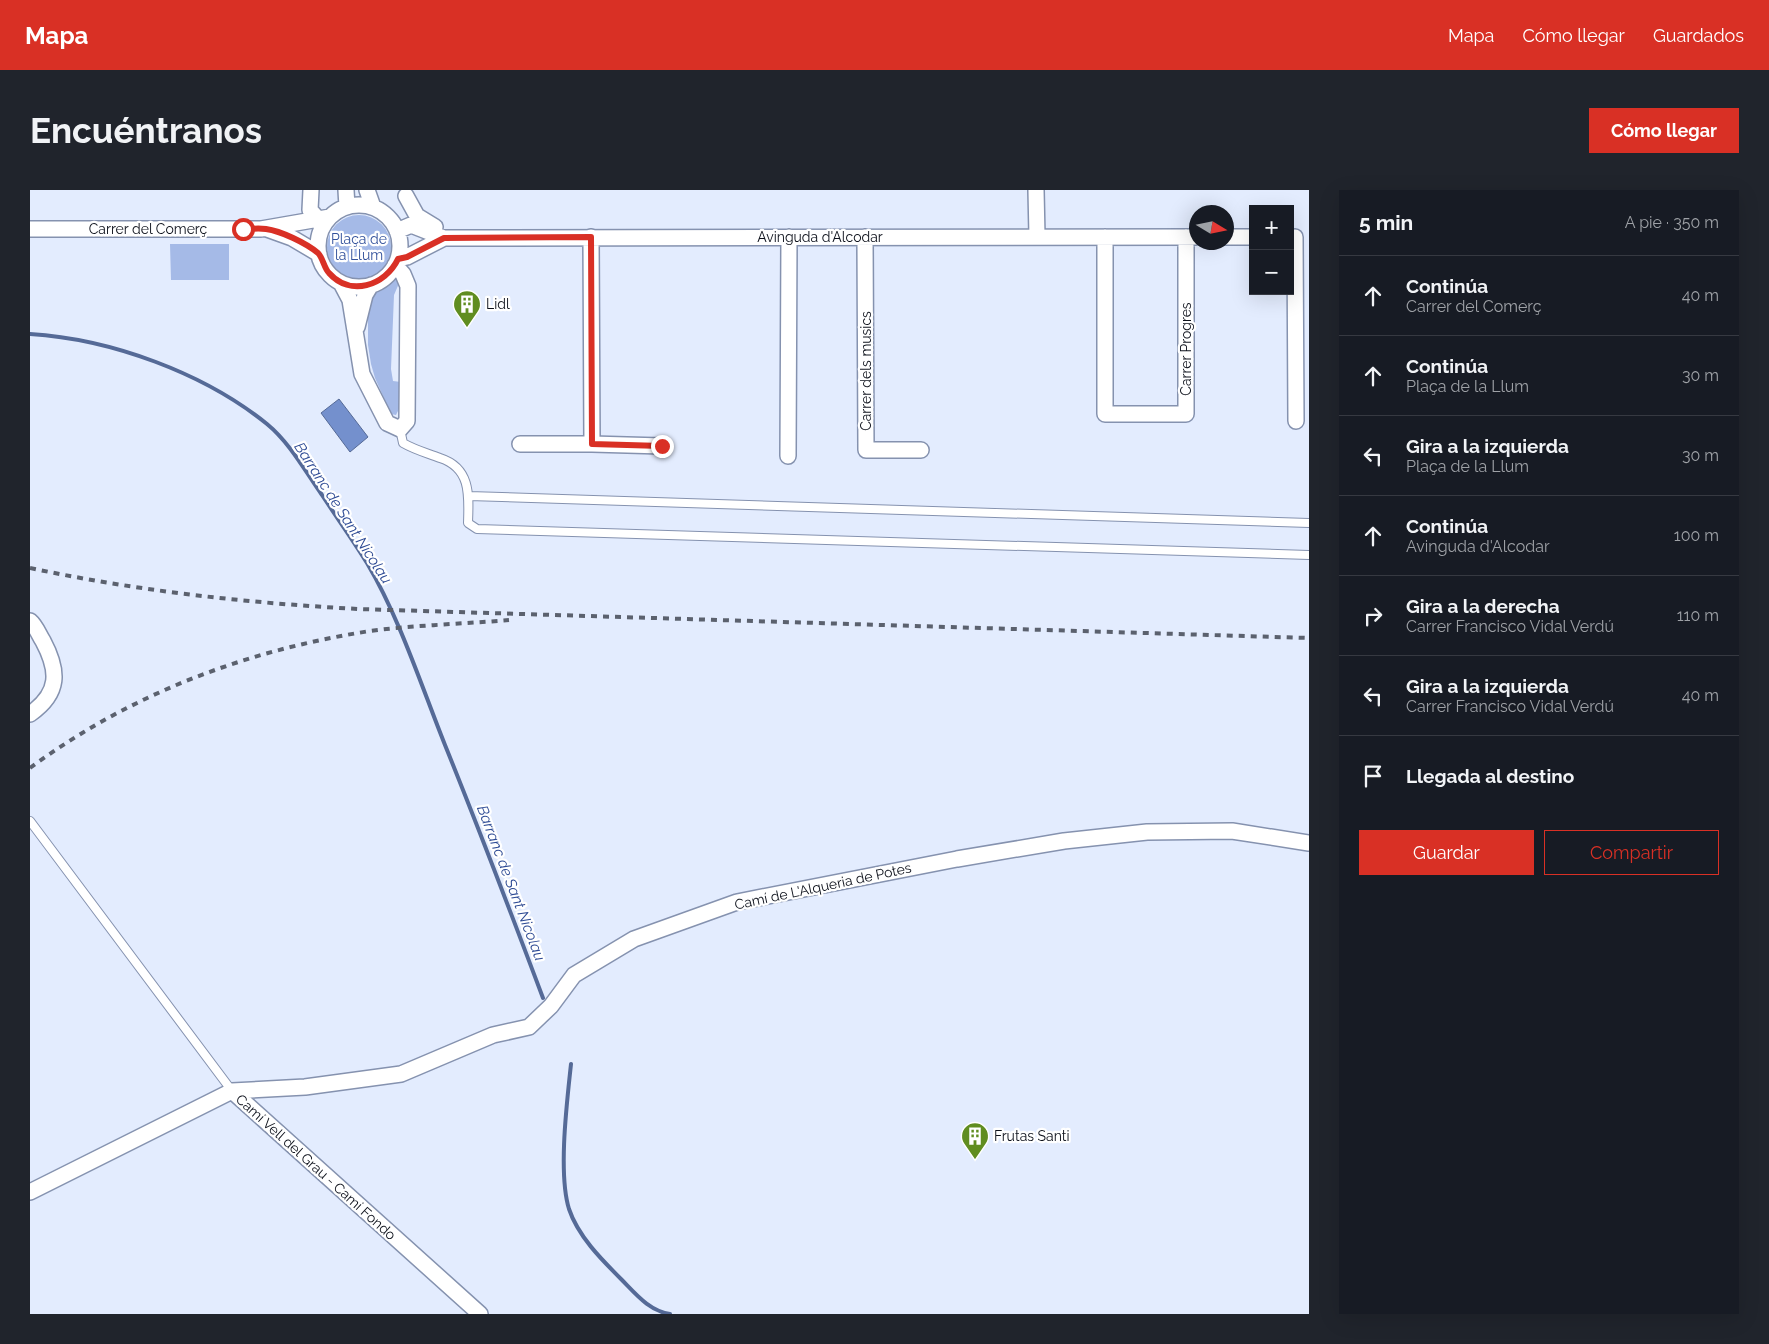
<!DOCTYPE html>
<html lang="es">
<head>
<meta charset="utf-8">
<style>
	:root { --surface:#171b24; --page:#20242c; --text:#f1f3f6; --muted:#9ea1a6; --line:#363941; --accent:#d93025 }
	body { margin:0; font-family:Raleway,sans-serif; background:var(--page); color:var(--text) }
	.controls { position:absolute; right:15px; top:15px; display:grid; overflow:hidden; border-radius:0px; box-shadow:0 5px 20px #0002 }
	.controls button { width:45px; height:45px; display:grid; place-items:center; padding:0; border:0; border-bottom:1px solid var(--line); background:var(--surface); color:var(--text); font:25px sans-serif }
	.compass { position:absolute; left:1159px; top:15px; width:45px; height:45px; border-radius:50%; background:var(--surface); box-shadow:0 5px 20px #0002; rotate:100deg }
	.stop { position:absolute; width:15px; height:15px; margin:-11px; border:4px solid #d93025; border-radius:50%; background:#fff }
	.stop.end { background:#d93025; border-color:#fff; box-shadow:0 1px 5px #0008 }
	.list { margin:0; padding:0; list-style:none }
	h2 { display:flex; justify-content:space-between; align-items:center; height:65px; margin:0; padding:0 20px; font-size:21px }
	h2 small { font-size:16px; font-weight:400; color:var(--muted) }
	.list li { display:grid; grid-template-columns:32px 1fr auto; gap:15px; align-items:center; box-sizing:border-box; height:80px; padding:0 20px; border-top:1px solid var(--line) }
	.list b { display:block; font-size:19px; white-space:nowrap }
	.list p { margin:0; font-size:16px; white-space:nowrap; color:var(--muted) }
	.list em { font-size:16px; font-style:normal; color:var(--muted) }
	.actions { display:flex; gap:10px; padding:15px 20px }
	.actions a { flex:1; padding:11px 0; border:1px solid var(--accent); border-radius:0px; text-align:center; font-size:18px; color:var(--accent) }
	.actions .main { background:var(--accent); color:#fff }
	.icon { flex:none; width:28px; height:28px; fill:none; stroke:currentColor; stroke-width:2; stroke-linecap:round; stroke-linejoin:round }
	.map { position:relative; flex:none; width:1279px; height:1124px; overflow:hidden; border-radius:0px }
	header { display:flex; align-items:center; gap:30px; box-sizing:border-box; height:70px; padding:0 25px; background:var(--accent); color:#fff }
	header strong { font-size:24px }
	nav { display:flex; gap:28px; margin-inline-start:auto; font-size:18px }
	.intro { display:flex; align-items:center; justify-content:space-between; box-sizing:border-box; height:120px; padding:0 30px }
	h1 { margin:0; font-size:35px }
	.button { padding:12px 22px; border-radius:0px; background:var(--accent); color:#fff; font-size:18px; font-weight:700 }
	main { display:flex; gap:30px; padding:0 30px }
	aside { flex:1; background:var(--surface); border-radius:0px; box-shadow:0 5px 20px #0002 }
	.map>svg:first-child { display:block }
</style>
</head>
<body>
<header>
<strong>Mapa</strong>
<nav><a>Mapa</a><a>Cómo llegar</a><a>Guardados</a></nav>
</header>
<div class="intro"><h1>Encuéntranos</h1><a class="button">Cómo llegar</a></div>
<main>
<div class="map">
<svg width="1279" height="1124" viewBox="0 0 1279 1124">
	<rect width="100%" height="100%" fill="#e3ecfe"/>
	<path fill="#a5bae7" d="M297 57a32 32 0 1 1 64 0a32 32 0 1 1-64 0Z
		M140 54H199V90H141Z
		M367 87 370 91 364 105 361 179 363 191 371 192 370 217 366 225 361 224 345 188 341 174 338 155V113L343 104Z"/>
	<path fill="#7490cd" stroke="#556a97" d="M309 209 338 247 320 262 291 223Z"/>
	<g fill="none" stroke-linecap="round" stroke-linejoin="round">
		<path stroke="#556a97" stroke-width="4" d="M0 144C81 149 174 183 237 234 260 253 275 281 292 305 307 328 323 350 337 373 370 429 391 495 415 555 449 639 481 723 513 808
			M541 874C537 912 528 983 539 1019 548 1046 571 1069 591 1089 605 1103 619 1121 640 1124"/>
		<g stroke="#8592af" stroke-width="10">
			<path id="lane" d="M370 239 373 253C385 260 397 263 410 268 441 278 439 305 438 333L447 339 1279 365
				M439 306 1279 333
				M0 631 202 901"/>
		</g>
		<g stroke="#8592af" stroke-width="18">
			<path id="street" d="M281 0 280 20 288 29
				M316 0 317 17
				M337 0 343 17
				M1006 0 1007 46
				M376 6 387 26 405 37
				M288 56a41 41 0 1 1 82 0a41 41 0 1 1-82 0Z
				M0 39H231L300 27
				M237 39 262 48 289 64
				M367 41 381 35 414 48 1166 47
				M561 47 562 254 632 256
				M835 47 836 260H891
				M1075 47V224H1156V47
				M1196 47H1223
				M1265 47 1266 231
				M368 69 377 67 414 48
				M311 93 320 110 332 184 357 233 370 239 377 231 378 96 373 84 365 75
				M327 137 335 105 341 95
				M490 254H562
				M758 266 759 47
				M0 431C6 436 9 445 13 451 29 481 30 503 0 524
				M202 901 450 1124
				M0 1002 202 901 275 897 371 884 463 845 499 837 521 816 544 785 604 749 707 712 927 669 1034 651 1117 642 1202 641 1279 653"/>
		</g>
		<use href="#lane" stroke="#fff" stroke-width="8"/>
		<use href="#street" stroke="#fff" stroke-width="15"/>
		<path stroke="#5b616e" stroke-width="4" stroke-dasharray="6 6" stroke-linecap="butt" d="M0 378C108 401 217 413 328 419L1279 448
			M0 578C100 504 217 460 340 441 386 435 433 434 479 430"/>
	</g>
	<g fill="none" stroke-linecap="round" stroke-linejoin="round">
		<path stroke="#d93025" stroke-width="6" d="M213 39C220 39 229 38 236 39 251 41 276 53 288 63 293 68 294 78 299 83 320 107 355 96 368 69L377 67 414 48 561 47 562 254 632 256"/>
	</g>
	<defs>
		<g id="building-pin" transform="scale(1.4375)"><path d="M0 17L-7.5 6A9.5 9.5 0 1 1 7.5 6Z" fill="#608d20" stroke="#fff"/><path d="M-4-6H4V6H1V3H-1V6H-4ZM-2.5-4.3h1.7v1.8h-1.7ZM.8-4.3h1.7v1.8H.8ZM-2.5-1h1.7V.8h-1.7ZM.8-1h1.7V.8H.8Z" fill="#fff"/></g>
	</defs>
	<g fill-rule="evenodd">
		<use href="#building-pin" x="437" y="114"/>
		<use href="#building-pin" x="945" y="946"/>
	</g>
	<g text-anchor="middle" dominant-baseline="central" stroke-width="4.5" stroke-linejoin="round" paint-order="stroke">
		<g font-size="14" fill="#0c101a" stroke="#fff">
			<text x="118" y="39">Carrer del Comerç</text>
			<text x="790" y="47">Avinguda d'Alcodar</text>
			<text transform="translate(1156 159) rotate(-90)">Carrer Progres</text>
			<text transform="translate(836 181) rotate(-90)">Carrer dels musics</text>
			<text transform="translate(793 696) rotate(-12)">Camí de L'Alqueria de Potes</text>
			<text transform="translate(286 977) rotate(42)">Camí Vell del Grau - Camí Fondo</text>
		</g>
		<g font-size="14" fill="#32519b" stroke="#fff">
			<text x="329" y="49">Plaça de<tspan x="329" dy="16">la Llum</tspan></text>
		</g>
		<g font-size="14" fill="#0c101a" stroke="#fff" text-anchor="start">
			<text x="456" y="114">Lidl</text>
			<text x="964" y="946">Frutas Santi</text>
		</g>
		<g font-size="15" font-style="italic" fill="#2d4a94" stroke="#fff">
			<text transform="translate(313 323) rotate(57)">Barranc de Sant Nicolau</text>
			<text transform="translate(481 693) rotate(69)">Barranc de Sant Nicolau</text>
		</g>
	</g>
</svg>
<div class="controls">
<button>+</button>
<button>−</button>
</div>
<svg class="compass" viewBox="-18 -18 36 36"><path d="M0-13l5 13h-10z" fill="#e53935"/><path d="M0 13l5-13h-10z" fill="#9ea1a6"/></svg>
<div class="stop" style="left:213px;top:39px"></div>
<div class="stop end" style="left:632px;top:256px"></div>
</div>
<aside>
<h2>5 min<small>A pie · 350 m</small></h2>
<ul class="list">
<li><svg class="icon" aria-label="ahead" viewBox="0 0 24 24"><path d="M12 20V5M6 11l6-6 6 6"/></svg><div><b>Continúa</b><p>Carrer del Comerç</p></div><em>40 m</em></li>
<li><svg class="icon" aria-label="ahead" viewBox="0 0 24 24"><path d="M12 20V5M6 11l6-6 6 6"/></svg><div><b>Continúa</b><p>Plaça de la Llum</p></div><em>30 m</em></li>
<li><svg class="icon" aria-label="left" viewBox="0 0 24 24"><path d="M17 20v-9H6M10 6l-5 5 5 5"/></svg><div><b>Gira a la izquierda</b><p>Plaça de la Llum</p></div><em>30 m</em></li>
<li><svg class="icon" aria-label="ahead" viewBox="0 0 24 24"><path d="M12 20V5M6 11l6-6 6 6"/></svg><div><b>Continúa</b><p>Avinguda d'Alcodar</p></div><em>100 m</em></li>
<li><svg class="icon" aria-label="right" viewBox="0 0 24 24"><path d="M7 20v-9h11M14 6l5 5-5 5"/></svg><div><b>Gira a la derecha</b><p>Carrer Francisco Vidal Verdú</p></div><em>110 m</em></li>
<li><svg class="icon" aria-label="left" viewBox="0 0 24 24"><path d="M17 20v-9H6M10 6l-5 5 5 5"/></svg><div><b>Gira a la izquierda</b><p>Carrer Francisco Vidal Verdú</p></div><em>40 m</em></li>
<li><svg class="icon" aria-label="arrive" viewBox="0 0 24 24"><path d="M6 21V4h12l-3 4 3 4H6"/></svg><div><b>Llegada al destino</b></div></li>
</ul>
<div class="actions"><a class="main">Guardar</a><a>Compartir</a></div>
</aside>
</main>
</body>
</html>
